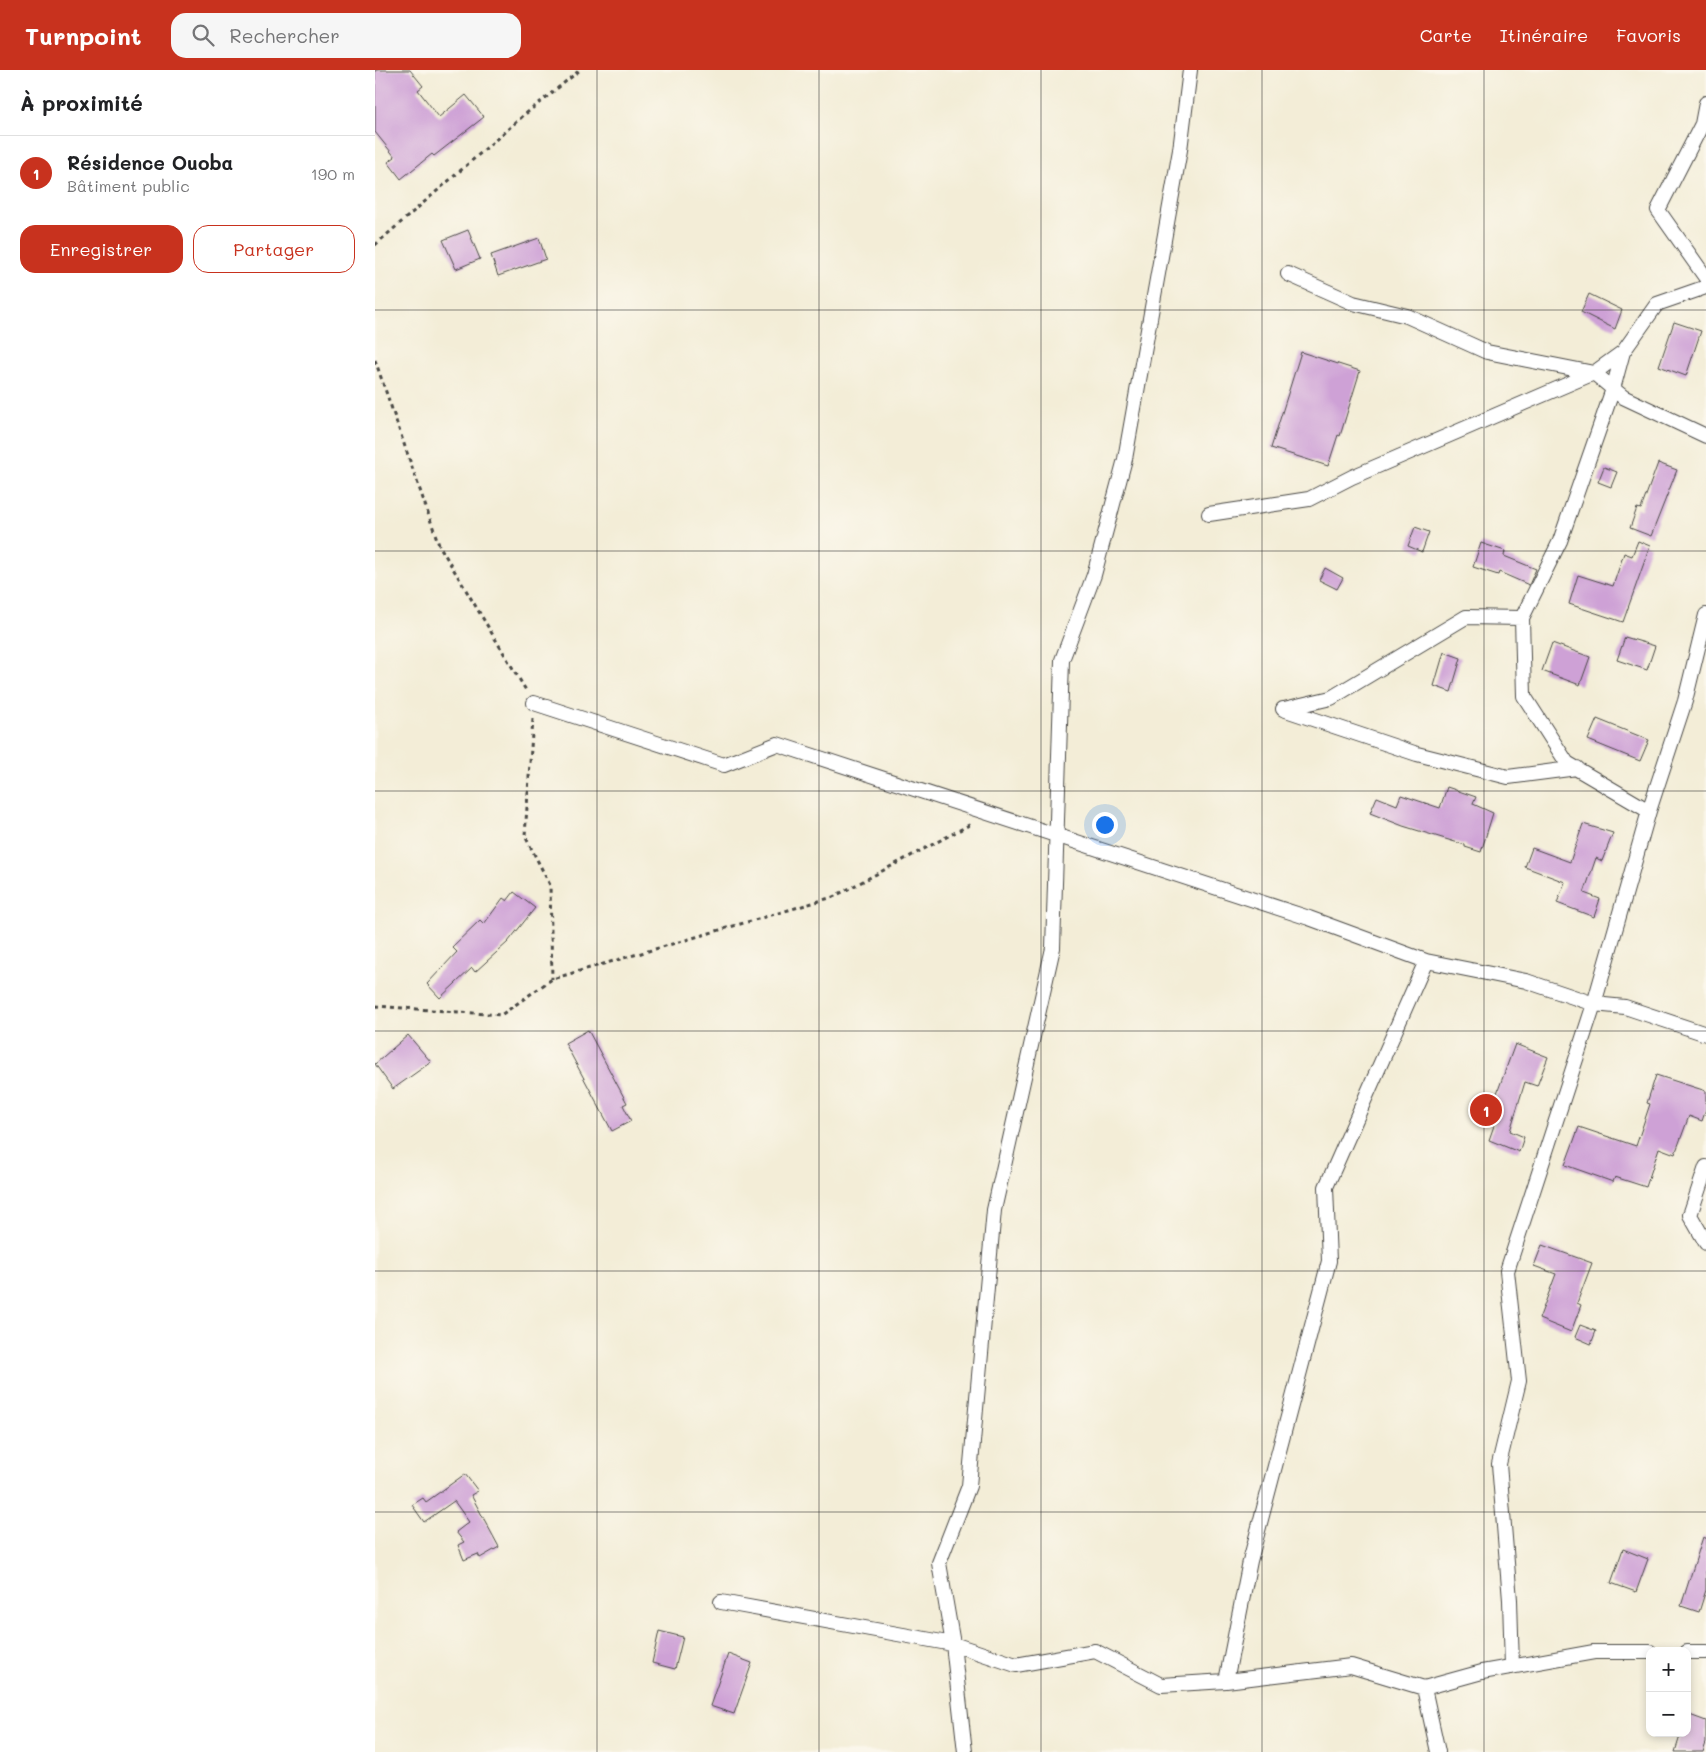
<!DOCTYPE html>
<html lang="fr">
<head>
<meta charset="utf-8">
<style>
	:root { --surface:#fff; --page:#f6f6f6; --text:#202124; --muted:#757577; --line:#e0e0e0; --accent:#c8321e }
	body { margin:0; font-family:Mali,sans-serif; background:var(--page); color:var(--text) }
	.controls { position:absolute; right:15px; bottom:15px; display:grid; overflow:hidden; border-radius:10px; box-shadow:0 2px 8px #0003 }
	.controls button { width:45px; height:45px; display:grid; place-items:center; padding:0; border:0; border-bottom:1px solid var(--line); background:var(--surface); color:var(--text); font:25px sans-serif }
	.you { position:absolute; left:729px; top:754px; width:18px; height:18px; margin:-12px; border:4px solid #fff; border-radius:50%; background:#1a73e8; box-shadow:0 0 0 8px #1a73e833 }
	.badge { display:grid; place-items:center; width:32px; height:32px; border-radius:50%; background:var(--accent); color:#fff; font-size:16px; font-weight:700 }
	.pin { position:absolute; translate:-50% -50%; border:2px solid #fff; box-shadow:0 1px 5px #0006 }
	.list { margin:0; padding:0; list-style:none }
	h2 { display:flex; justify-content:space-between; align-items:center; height:65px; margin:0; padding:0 20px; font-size:21px }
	h2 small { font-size:16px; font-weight:400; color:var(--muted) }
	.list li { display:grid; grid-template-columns:32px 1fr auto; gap:15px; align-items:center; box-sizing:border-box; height:75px; padding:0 20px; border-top:1px solid var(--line) }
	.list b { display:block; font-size:19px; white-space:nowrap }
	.list p { margin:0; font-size:16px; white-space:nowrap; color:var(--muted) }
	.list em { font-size:16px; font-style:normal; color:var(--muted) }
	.actions { display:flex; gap:10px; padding:15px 20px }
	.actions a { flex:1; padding:11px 0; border:1px solid var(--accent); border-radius:15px; text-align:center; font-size:18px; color:var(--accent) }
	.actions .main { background:var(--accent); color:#fff }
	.icon { flex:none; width:28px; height:28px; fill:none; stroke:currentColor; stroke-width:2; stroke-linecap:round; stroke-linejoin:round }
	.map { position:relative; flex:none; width:1331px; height:1682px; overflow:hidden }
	header { display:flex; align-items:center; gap:30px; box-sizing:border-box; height:70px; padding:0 25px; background:var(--accent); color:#fff }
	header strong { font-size:24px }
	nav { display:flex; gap:28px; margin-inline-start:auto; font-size:18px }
	.search { width:350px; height:45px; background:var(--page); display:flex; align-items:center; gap:12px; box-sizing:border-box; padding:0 18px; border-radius:15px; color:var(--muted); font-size:19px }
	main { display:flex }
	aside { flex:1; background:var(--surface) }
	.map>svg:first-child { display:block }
</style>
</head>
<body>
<header>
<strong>Turnpoint</strong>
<div class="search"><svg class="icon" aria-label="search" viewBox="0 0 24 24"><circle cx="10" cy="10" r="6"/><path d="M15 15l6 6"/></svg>Rechercher</div>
<nav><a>Carte</a><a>Itinéraire</a><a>Favoris</a></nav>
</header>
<main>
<aside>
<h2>À proximité<small></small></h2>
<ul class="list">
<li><span class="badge">1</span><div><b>Résidence Ouoba</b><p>Bâtiment public</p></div><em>190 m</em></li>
</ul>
<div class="actions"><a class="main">Enregistrer</a><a>Partager</a></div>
</aside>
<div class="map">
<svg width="1331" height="1682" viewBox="0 0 1331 1682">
	<rect width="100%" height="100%" fill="#fbf7ec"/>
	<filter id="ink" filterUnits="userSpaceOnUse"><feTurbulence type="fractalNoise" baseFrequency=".02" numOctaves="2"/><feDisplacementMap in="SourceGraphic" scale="10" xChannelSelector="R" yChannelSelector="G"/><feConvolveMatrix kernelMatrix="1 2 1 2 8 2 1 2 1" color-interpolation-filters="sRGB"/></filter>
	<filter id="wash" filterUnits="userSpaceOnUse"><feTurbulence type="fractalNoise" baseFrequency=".0096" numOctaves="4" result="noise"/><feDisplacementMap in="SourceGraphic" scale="20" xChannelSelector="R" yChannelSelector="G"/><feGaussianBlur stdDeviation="1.12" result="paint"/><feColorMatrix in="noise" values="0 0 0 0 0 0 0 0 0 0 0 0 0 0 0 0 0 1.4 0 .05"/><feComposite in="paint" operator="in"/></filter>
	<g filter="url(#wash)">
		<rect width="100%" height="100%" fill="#f3edd7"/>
		<g id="blocks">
			<path fill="#cea1d6" d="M0 0H35L48 16 43 20 64 47 91 25 109 47 59 86 57 84 26 109 13 92 20 87 0 62Z
				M93 160 105 189 81 199 68 170Z
				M164 168 171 189 123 206 116 185Z
				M1214 224 1247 240 1240 259 1206 242Z
				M1299 252 1326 261 1311 306 1284 296Z
				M926 282 985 301 965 366 963 365 953 396 896 378Z
				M1283 393 1302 400 1276 466 1255 458 1262 438 1266 439Z
				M1229 397 1242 402 1236 417 1223 412Z
				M1040 457 1054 462 1047 482 1033 476Z
				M1263 471 1275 476 1248 552 1194 534 1203 505 1238 516 1249 483 1257 486Z
				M1106 473 1130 481 1129 486 1161 499 1154 515 1124 502 1123 505 1098 497Z
				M950 498 968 508 962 519 944 510Z
				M1250 567 1280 576 1272 600 1242 590Z
				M1177 573 1215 587 1205 615 1167 601Z
				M1069 582 1086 588 1076 622 1059 616Z
				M1222 649 1274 670 1265 691 1213 670Z
				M1072 717 1101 727 1098 734 1118 743 1106 782 1090 777V775L1028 756 995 743 1002 727 1022 735 1026 725 1065 738Z
				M1208 754 1238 763 1227 791 1221 788 1209 823 1225 829 1219 847 1182 833 1190 812 1150 797 1157 778 1195 792Z
				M139 822 160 838 133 872 100 902 97 898 65 928 52 914 82 882 77 877 105 850 109 854 128 828 132 831Z
				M213 960 252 1033 248 1035 256 1051 237 1061 190 973Z
				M33 965 56 992 18 1019 0 994Z
				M1140 974 1173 987 1162 1016 1150 1012 1135 1061 1149 1067 1144 1082 1114 1070 1122 1047 1114 1045Z
				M1281 1005 1331 1021V1039L1327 1051 1314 1046 1300 1084 1284 1078 1271 1117 1240 1107 1238 1112 1190 1095 1204 1057 1261 1076 1275 1034 1272 1033Z
				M1167 1175 1217 1193 1202 1233 1206 1235 1196 1262 1164 1249 1181 1204 1159 1196Z
				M1205 1255 1221 1261 1216 1274 1200 1267Z
				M90 1404 103 1421 96 1425 124 1477 105 1488 103 1484 89 1490 83 1475 89 1472 81 1462 94 1452 79 1431 49 1452 37 1435 48 1428 51 1432Z
				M1328 1467 1331 1468V1520L1324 1542 1306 1536Z
				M1248 1479 1273 1489 1261 1522 1236 1513Z
				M284 1561 308 1567 300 1599 277 1593Z
				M353 1584 377 1593 359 1644 335 1636Z
				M1312 1644 1331 1651V1673L1328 1682H1300L1306 1663H1312Z"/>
		</g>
	</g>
	<g filter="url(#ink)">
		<use href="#blocks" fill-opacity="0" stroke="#494845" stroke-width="1"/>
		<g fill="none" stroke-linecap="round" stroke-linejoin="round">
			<g stroke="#494845" stroke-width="16">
				<path id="minor" d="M1331 33 1327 54 1283 140 1331 208
					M913 204 978 233 1032 246 1112 282 1219 303 1248 327 1331 366
					M1248 282 1238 319 1185 471 1147 548 1149 626 1192 693 1274 741
					M834 444 934 429 977 407 1219 303 1248 282 1282 234 1331 217
					M159 633 349 695 402 674 934 848 1051 891 1151 911 1219 934 1250 937 1331 964
					M908 639 1042 684 1133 707 1202 698
					M909 639 956 628 1091 547 1147 548
					M1331 1097 1315 1145 1331 1173
					M346 1532 578 1574 641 1595 720 1581 786 1615 851 1611 976 1596 1049 1618 1107 1602 1219 1582H1275
					M1312 1582H1331
					M1137 1597 1135 1530 1124 1394 1144 1311 1132 1201 1219 934 1274 741 1310 631 1331 545
					M851 1611 875 1491 954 1191 951 1117 1051 891
					M1049 1618 1063 1682
					M590 1682 578 1574 564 1493 594 1416 619 1140 678 878 687 590 719 505 750 389 805 80 815 0"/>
			</g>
			<path stroke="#494845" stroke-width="3" stroke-dasharray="4 4" stroke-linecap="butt" d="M0 175 148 46 205 0
				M0 290 64 475 152 622
				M158 649 150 766 175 815 177 909
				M0 936 126 945 177 909 458 827 598 753"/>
			<use href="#minor" stroke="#fff" stroke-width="14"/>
		</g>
	</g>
	<path fill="none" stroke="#2b2b2b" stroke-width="1" stroke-opacity="0.55" d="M222 0V1682M444 0V1682M666 0V1682M887 0V1682M1109 0V1682M0 240H1331M0 481H1331M0 721H1331M0 961H1331M0 1201H1331M0 1442H1331"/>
</svg>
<div class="controls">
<button>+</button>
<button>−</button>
</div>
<div class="you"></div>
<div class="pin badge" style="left:1111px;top:1040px">1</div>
</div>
</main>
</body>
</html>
